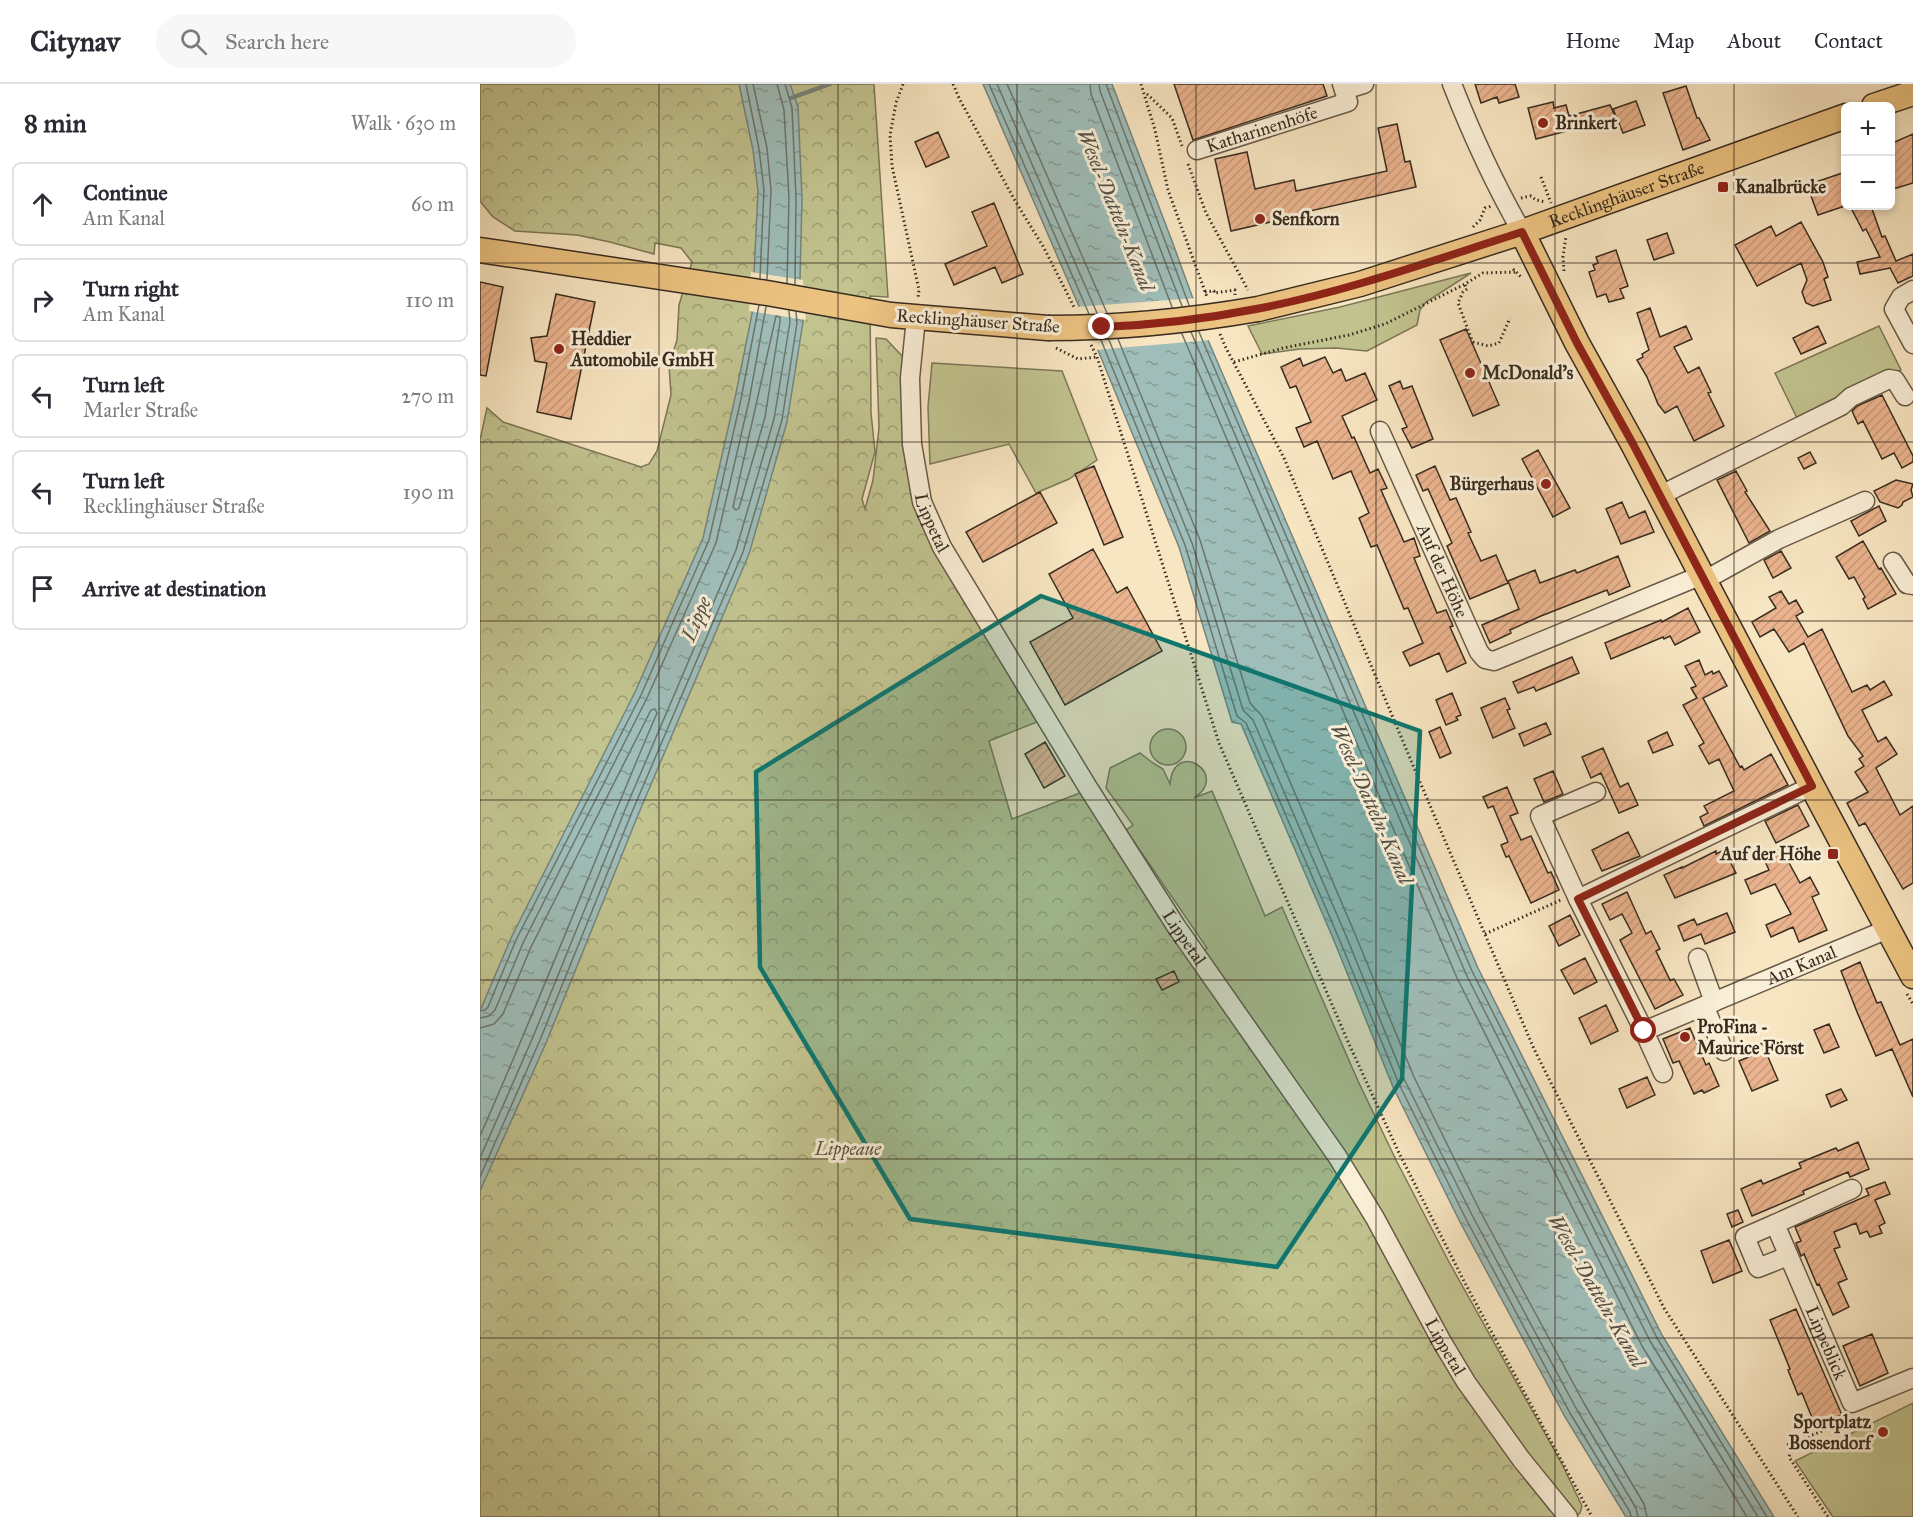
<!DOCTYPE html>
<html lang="en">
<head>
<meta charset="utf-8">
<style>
	:root { --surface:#fff; --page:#f7f7f7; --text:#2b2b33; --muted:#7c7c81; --line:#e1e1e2 }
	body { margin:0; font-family:"IM FELL Great Primer",serif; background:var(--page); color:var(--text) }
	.controls { position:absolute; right:18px; top:18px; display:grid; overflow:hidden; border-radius:9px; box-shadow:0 3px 9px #0003 }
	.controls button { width:54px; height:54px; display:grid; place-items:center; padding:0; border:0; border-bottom:2px solid var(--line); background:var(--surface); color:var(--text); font:30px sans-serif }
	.stop { position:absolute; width:18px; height:18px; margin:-14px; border:4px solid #8f2418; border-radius:50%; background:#fff }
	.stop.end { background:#8f2418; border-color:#fff; box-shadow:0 2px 6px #0008 }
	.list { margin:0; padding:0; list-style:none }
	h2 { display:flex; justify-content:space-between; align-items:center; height:78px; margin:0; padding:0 24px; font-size:26px }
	h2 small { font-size:20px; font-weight:400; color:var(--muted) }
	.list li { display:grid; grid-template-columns:39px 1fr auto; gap:18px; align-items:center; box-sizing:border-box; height:84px; margin:0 12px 12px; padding:0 12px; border:2px solid var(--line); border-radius:9px }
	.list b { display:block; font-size:22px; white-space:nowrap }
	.list p { margin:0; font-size:20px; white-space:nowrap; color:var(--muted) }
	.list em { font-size:20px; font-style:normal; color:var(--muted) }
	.icon { flex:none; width:33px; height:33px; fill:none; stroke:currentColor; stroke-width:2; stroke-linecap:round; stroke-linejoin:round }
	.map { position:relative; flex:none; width:1433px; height:1433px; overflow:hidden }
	header { display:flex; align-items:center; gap:36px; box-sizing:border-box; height:84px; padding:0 30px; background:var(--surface); border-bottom:2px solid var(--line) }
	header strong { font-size:28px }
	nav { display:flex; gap:33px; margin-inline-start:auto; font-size:21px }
	.search { width:420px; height:54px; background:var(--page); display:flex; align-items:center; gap:15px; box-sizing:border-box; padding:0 21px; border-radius:33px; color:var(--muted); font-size:22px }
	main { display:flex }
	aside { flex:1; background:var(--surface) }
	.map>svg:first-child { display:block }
</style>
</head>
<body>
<header>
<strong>Citynav</strong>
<div class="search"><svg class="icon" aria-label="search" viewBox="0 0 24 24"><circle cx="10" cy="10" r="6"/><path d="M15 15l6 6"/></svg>Search here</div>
<nav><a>Home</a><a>Map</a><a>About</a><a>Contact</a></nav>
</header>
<main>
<aside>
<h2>8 min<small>Walk · 630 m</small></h2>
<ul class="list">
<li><svg class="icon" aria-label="ahead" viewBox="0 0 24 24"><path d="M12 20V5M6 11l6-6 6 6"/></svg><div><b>Continue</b><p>Am Kanal</p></div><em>60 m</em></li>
<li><svg class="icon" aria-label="right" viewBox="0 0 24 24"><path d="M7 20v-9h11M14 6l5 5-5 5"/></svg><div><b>Turn right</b><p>Am Kanal</p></div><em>110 m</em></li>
<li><svg class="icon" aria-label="left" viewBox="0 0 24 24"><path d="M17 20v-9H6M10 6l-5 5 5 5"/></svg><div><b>Turn left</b><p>Marler Straße</p></div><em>270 m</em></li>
<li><svg class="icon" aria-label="left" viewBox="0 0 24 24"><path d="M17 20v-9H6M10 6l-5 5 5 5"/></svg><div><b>Turn left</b><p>Recklinghäuser Straße</p></div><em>190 m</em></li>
<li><svg class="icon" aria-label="arrive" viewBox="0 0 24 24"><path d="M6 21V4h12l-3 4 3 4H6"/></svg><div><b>Arrive at destination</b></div></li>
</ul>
</aside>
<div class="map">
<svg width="1433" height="1433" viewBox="0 0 1433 1433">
	<defs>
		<pattern id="forest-crowns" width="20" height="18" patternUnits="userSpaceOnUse" patternTransform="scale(1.5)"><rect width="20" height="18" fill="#c2c490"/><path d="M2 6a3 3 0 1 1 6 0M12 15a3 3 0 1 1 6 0" fill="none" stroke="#9f9f75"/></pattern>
		<pattern id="water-ripples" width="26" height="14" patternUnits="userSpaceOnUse" patternTransform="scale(1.5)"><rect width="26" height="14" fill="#9fbeba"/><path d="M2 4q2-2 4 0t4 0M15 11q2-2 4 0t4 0" fill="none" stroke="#839b97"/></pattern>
		<pattern id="building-hatch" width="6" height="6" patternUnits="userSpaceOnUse" patternTransform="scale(1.5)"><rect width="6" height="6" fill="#ebb48e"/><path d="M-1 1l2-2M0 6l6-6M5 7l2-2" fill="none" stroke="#ca9b7a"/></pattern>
	</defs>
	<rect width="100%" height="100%" fill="#f8e6c2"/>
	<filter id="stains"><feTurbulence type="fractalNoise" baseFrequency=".00333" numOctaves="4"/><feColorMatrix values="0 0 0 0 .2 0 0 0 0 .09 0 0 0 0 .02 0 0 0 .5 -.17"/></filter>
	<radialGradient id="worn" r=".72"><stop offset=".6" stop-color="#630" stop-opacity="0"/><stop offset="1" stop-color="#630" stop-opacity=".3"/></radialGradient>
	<path fill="#c2c490" stroke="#7d7858" stroke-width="1.5" d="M991 189 946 218 940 226 937 241 887 267 856 264 820 265 782 270 768 242 860 223Z
		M1399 242 1421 286 1318 336 1295 289Z
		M452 279 582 287 617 376 589 395 556 409 529 360 450 380 448 323Z
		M670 663a18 18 0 1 1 36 0a18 18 0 1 1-36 0Z
		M660 669 673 679 683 685 690 700C694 653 751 691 714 714L732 707 785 832 802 823 878 997 917 1078 969 1178 1082 1380 1102 1422 1100 1429 1096 1432 1024 1344 720 870 727 864 646 746 653 741 626 704 630 684Z
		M1433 1319V1433H1353L1315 1377Z"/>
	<path fill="url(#forest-crowns)" stroke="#7d7858" stroke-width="1.5" d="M0 0H394L408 213 390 212 391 329 395 368 382 415 385 425 393 396 399 344 396 254 406 255 425 275 426 375 562 636 509 657 532 735 605 707 849 1068 1081 1433H0V356L7 324 23 338 161 383 169 380 177 367 191 311 189 281 197 256 199 221 212 178 201 164 175 159 174 170 130 158 97 151 35 147 13 133 0 117Z"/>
	<path fill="url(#water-ripples)" stroke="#76847c" stroke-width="1.5" d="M259 0H310L318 23 322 114 320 195 323 238 307 338 269 470 158 731 66 959 0 1107V927L31 854 155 608 223 454 255 314 272 230 278 107 273 66Z
		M503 0H632L692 157 728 256 998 884 1182 1251 1294 1433H1146L1085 1333 980 1138 913 1003 855 859 761 640 752 638 699 463 620 271Z"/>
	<path fill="#f8e6c2" d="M271 188 323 196 326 236 269 227Z
		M716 214 731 256 615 266 596 223Z"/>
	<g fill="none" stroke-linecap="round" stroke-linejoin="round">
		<path stroke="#6c756d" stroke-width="1.5" d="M266 0 279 65 284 106 280 194
			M273 0 287 64 291 106 287 195
			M297 0 304 26 309 114 307 199
			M305 0 312 24 316 114 315 200
			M509 0 609 230
			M517 0 617 229
			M527 0 627 229
			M610 0 611 10 692 223
			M619 0 620 7 702 222
			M626 0 709 221
			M296 232 300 233V238L285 333 259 424 256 426 253 423Z
			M711 248 986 890 1170 1257 1278 1433
			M719 248 992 887 1177 1254 1287 1433
			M702 250 977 894 1162 1262 1267 1433
			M638 255 720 456 770 619 782 632 875 850 934 993 1000 1127 1105 1321 1164 1420 1167 1433
			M621 256 705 461 757 632 766 639 860 857 919 1000 986 1135 1090 1329 1150 1428 1151 1433
			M629 256 712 459 763 626 773 636 867 854 925 997 992 1131 1097 1326 1156 1424 1158 1433
			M0 927 5 926 8 923 36 856 161 611 229 456 261 315 279 221
			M0 934 9 932 15 926 43 859 167 614 236 459 269 317 286 223
			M0 944 14 940 23 930 51 863 171 626 175 625 177 629C117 769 62 912 0 1052
			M0 1074 53 953 145 726 256 466 294 335 310 238 309 227
			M0 1093 60 956 152 728 263 468 302 336 317 239 316 228"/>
		<path stroke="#76847c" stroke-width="4.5" d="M311 14 350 0"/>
	</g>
	<path fill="url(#building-hatch)" stroke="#382c20" stroke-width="1.5" d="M694 0H843L847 12 713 56Z
		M995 0H1035L1039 13 1019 19 1017 13 1001 19Z
		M1206 2 1217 34H1219L1230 56 1203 66 1183 9Z
		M1156 17 1165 41 1143 49 1133 25Z
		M1073 18 1074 24 1086 21 1089 32 1130 21 1136 34 1056 55 1048 24Z
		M917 40 925 78 930 77 936 103 821 129V131L751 147 735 75 767 68 775 105 814 96 816 107 907 87 898 44Z
		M458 48 469 73 446 83 435 58Z
		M1433 50V99L1410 106V60Z
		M1365 88V122L1338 131 1327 101Z
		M514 119 543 190 522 199 515 183 474 201 465 180 507 162 492 128Z
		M1370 122H1391L1402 153 1405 152 1416 177 1433 170V192L1418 199 1410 184 1380 190 1377 178 1400 173 1386 145 1383 147Z
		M1321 138 1343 178 1348 193 1344 195 1351 216 1333 222 1326 219 1322 208 1327 196 1321 179 1277 202 1255 161 1291 142 1296 152Z
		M1187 149 1194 169 1174 176 1167 156Z
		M1136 166 1148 202 1140 205 1144 214 1129 218 1126 210 1117 213 1109 188 1115 186 1113 181 1118 179 1116 173Z
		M0 198 23 203 6 292 0 291Z
		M76 210 115 218 91 335 57 328 67 279 55 277 51 254 67 252Z
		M1170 224 1180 253 1206 242 1212 255 1194 263 1208 289 1219 283 1231 308 1228 309 1244 342 1214 357 1197 322 1185 329 1178 320 1167 293 1157 276 1163 273 1162 270 1169 266 1157 229Z
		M1338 242 1346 259 1321 270 1313 254Z
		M986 245 1019 321 993 332 960 256Z
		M845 273 853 289 861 285 866 297 885 289 897 316 862 332 872 354 874 353 890 389 898 385 907 404 901 406 924 458 934 454 940 472 934 474 957 529 966 526 973 542 970 543 986 579 967 588 959 569 930 582 923 568 943 559 928 524 924 525 897 461 891 463 879 434 889 429 871 387 853 395 837 357 824 363 816 344 831 338 816 302 810 304 801 283 820 274 823 282Z
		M920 297 923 305 932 302 953 355 932 364 922 345 927 343 909 302Z
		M1402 311 1433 372V378L1422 384 1414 369 1402 375 1383 337 1378 340 1372 327 1377 322Z
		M1058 366 1090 424 1073 433 1042 375Z
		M1330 368 1336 379 1324 385 1318 374Z
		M614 382 643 453 624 461 595 390Z
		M955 382 970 416 976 414 991 448 988 449 1001 477 1016 471 1028 499 990 515 967 462 972 459 948 405 943 407 936 391Z
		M1256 387 1267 407 1265 408 1290 447 1269 459 1237 396Z
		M1416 396 1433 400 1431 406 1433 413 1423 418 1422 421 1418 424 1400 418 1394 407Z
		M560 408 577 439 503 478 486 448Z
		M1142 418 1149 434 1165 427 1174 448 1141 460 1126 425Z
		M1399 422 1406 437 1379 452 1371 437Z
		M1383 457 1399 485 1401 484 1416 510 1388 525 1383 515 1385 513 1374 493 1369 495 1356 473Z
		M613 465 637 509 647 503 682 567 585 621 550 558 593 534 569 490Z
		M1301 467 1311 484 1293 494 1284 476Z
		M1138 472 1150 502 1129 511 1127 506 1061 532 1030 546 1031 549 1010 559 1002 541 1039 525 1028 497 1055 486 1060 499 1095 486 1097 489Z
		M1301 507 1309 520 1316 516 1323 528 1316 532 1328 553 1342 545 1372 608 1387 601 1390 606 1404 597 1412 611 1382 626 1398 658 1406 653 1417 670 1396 684 1420 731 1433 722V799L1423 805 1385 739 1379 742 1367 719 1388 708 1375 688 1384 682 1379 675 1383 672 1368 652 1324 559 1309 568 1294 545 1280 553 1272 538 1296 524 1289 513Z
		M1208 524 1220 548 1195 561 1190 552 1184 555 1183 553 1131 575 1125 559 1181 536 1182 538Z
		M1092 573 1099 589 1056 607 1054 603 1038 609 1033 598Z
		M1219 576 1225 591 1232 587 1233 590 1239 587 1247 602 1223 614 1260 683 1262 682 1264 686 1291 670 1308 701 1224 742 1220 733 1228 729 1224 722 1254 707 1239 675 1229 680 1219 662 1224 659 1203 621 1217 614 1211 604 1216 602 1205 582Z
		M972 609 981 631 976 633 978 636 966 641 956 616Z
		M1025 614 1030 625 1027 626 1035 644 1013 654 1001 624Z
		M1066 639 1071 650 1044 662 1039 650Z
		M960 643 971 669 960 674 949 648Z
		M1187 648 1193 661 1173 669 1168 657Z
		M565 658 585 692 564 704 545 670Z
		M1123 664 1140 703 1148 699 1158 721 1139 729 1121 689 1111 694 1102 673Z
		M1073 687 1083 710 1064 718 1054 695Z
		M1027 703 1038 729 1030 732 1041 756 1051 752 1068 789 1071 788 1079 806 1051 819 1035 785 1029 772 1026 773 1021 761 1028 758 1013 722 1008 724 1003 713Z
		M1318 721 1329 742 1296 759 1285 737Z
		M1148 748 1160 772 1122 787 1112 766Z
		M1301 764 1320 799 1330 793 1339 810 1332 813 1347 846 1319 858 1313 843 1291 853 1286 841 1311 830 1295 800 1271 810 1265 796 1289 786 1283 773Z
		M1244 766 1256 789 1195 814 1184 791 1202 783V784L1236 767V770Z
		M1147 808 1166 850 1171 847 1180 865 1176 867 1190 896 1194 895 1203 911 1175 925 1140 856 1152 849 1142 830 1130 836 1122 820Z
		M1247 829 1255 848 1225 860 1221 850 1204 857 1198 842 1214 835 1217 841Z
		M1090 831 1100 851 1079 862 1069 842Z
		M1105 874 1117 898 1094 910 1081 886Z
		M1380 878 1397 919 1401 918 1420 961 1433 955V1013L1412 965 1396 972 1377 928 1361 887Z
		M694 887 699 898 682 906 676 895Z
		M1126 921 1138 947 1111 960 1099 934Z
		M1349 940 1359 963 1344 969 1334 946Z
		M1210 944 1226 981 1229 979 1239 1002 1224 1009 1222 1006 1214 1010 1199 977 1193 979 1183 955Z
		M1282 959 1298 996 1272 1007 1259 977 1271 972 1268 965Z
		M1167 993 1175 1011 1147 1024 1139 1005Z
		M1361 1005 1367 1016 1351 1023 1346 1011Z
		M1378 1058 1389 1085 1370 1093 1368 1088 1323 1107 1324 1110 1272 1132 1261 1105 1281 1096 1283 1100 1321 1084 1319 1079 1356 1064 1358 1067Z
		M1405 1098 1410 1110 1395 1116 1405 1139 1399 1142 1402 1149 1390 1153 1387 1147 1380 1150 1376 1139 1354 1148 1360 1163 1354 1165 1367 1195 1358 1199 1369 1223 1353 1231 1339 1200 1337 1201 1324 1170 1321 1172 1316 1159 1321 1157 1315 1143 1389 1111 1386 1105Z
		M1258 1126 1263 1138 1252 1143 1247 1130Z
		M1249 1156 1262 1187 1233 1199 1221 1167Z
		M1316 1225 1362 1331 1341 1339 1338 1334 1333 1336 1322 1309 1318 1311 1308 1286 1310 1285 1290 1236Z
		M1392 1250 1408 1289 1380 1302 1363 1262Z"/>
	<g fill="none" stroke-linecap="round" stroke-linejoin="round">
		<g stroke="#685a48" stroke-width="21">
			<g id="minor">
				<path d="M972 0C992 51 1015 101 1042 148"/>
				<path d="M864 6 884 0"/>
				<path id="s1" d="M717 66 868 18 862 0"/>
				<path d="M1433 206 1421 213 1414 225 1433 260"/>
				<path id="s2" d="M436 234 430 294 432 360 442 418 462 463 607 702 696 842 857 1072 895 1134 962 1258 986 1298 1041 1375 1088 1433"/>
				<path id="s3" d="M900 347 999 568 1005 575 1014 577 1222 491"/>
				<path d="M1180 412 1195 404 1361 322 1371 313 1409 295 1415 296 1425 312"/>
				<path d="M1413 478 1427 500 1433 501"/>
				<path d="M1225 496 1299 455 1385 417"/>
				<path id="s4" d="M1332 702 1098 815 1164 947 1408 845"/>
				<path d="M1098 815 1060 732 1116 708"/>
				<path d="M1218 874 1234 918"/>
				<path d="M1224 922 1244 967"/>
				<path d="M1164 947 1183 989"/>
				<path id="s5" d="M1372 1105 1295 1140 1372 1319 1433 1294"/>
				<path d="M1295 1140 1265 1153 1278 1184 1308 1172"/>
			</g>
		</g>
		<g stroke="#382c20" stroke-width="27">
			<g id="major">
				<path d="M1394 22 1433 9"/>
				<path d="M1042 148 1097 259 1153 360 1332 702 1433 892"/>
				<path d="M0 166 287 209 411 231 568 244"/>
				<path id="s6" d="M778 225 880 200 1042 148 1366 32"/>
			</g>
		</g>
		<path stroke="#382c20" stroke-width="3" stroke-dasharray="1.5 3" stroke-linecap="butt" d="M423 0 416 19 410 51 412 82 439 206 438 214
			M473 0 479 14 534 115 564 164 595 225
			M661 0 675 46 688 106 727 213
			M667 10 692 34 702 62
			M708 80 726 129 768 206
			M1061 93 1071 119
			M1041 114 1051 112 1056 116 1066 118
			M993 143 1000 136 1005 124 1012 122
			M1033 185 1042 194
			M1084 187 1083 173 1086 152
			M985 201 987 205 983 208 978 219 993 259
			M725 208 734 207V209L755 206V211
			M740 250 745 262 804 374 940 698 1054 965 1184 1224 1318 1433
			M993 258 1008 262 1019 259 1030 234
			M611 261 617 273 739 659 869 960 919 1069 986 1201 1112 1433
			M576 264 598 275 617 273
			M754 278 803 264 869 251 905 240 985 200 1003 189 1035 188
			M1005 850 1083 815
			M1427 910 1433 920
			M1314 1358 1309 1373 1348 1433
			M1307 1361 1370 1336"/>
		<use href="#minor" stroke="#faefd7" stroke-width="18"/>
		<use href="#major" stroke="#ecc381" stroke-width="24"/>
		<g stroke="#382c20" stroke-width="27" stroke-linecap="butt">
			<path id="major-bridge" d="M568 244C639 244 708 237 778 225"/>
		</g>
		<use href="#major-bridge" stroke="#ecc381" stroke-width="24"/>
	</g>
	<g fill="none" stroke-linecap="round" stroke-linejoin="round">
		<path stroke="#8f2418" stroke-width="8" d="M622 243C674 241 725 235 776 225 866 208 954 176 1042 148L1097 259 1153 360 1332 702 1098 815 1164 947"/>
	</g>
	<path fill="#0f766e" fill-opacity="0.2" stroke="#0f766e" stroke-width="4.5" stroke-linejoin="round" d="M561 512 940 647 922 995 797 1183 430 1135 280 883 276 688Z"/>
	<path fill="none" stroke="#382c20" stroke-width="1.5" stroke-opacity="0.55" d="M179 0V1433M358 0V1433M537 0V1433M716 0V1433M896 0V1433M1075 0V1433M1254 0V1433M0 179H1433M0 358H1433M0 537H1433M0 716H1433M0 896H1433M0 1075H1433M0 1254H1433"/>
	<g fill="#8f2418" stroke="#faefd7" stroke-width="2">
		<circle cx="1063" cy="39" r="6"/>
		<rect x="1237" y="97" width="12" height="12" rx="3"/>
		<circle cx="780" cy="135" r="6"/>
		<circle cx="79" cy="265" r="6"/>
		<circle cx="990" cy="289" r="6"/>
		<circle cx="1066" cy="400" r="6"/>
		<rect x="1347" y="764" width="12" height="12" rx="3"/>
		<circle cx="1205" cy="953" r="6"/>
		<circle cx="1403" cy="1348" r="6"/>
	</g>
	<g text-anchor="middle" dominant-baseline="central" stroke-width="6" stroke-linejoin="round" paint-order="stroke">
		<g font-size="18" font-weight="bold" fill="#382c20" stroke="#faefd7" text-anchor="start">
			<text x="1075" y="39">Brinkert</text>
			<text x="1255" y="103">Kanalbrücke</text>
			<text x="792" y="135">Senfkorn</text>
			<text x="91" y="255">Heddier<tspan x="91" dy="21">Automobile GmbH</tspan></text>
			<text x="1002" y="289">McDonald's</text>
			<text x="1054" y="400" text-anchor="end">Bürgerhaus</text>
			<text x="1341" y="770" text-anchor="end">Auf der Höhe</text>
			<text x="1217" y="943">ProFina -<tspan x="1217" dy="21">Maurice Först</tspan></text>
			<text x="1391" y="1338" text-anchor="end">Sportplatz<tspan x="1391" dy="21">Bossendorf</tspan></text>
		</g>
		<g font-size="18" fill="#382c20" stroke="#faefd7">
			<text stroke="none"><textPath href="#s1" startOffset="68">Katharinenhöfe</textPath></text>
			<text stroke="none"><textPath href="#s6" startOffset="386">Recklinghäuser Straße</textPath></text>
			<text transform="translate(498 237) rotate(4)">Recklinghäuser Straße</text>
			<text stroke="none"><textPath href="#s2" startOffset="208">Lippetal</textPath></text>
			<text stroke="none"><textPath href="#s3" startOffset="153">Auf der Höhe</textPath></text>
			<text stroke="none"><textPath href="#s2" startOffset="694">Lippetal</textPath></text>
			<text stroke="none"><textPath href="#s4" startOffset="578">Am Kanal</textPath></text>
			<text stroke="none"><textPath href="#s5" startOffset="214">Lippeblick</textPath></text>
			<text stroke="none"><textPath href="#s2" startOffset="1180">Lippetal</textPath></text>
		</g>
		<g font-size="18" font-style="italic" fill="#5a523c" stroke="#faefd7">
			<text x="368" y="1065">Lippeaue</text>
		</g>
		<g font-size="20" font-style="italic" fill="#525046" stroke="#faefd7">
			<text transform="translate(636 126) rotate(68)">Wesel-Datteln-Kanal</text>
			<text transform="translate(216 535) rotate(-67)">Lippe</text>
			<text transform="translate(892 720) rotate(66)">Wesel-Datteln-Kanal</text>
			<text transform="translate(1117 1207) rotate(60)">Wesel-Datteln-Kanal</text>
		</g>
	</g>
	<rect width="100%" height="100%" filter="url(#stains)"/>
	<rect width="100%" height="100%" fill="url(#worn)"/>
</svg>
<div class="controls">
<button>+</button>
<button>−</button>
</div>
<div class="stop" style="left:1164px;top:947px"></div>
<div class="stop end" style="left:622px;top:243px"></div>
</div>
</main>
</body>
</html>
